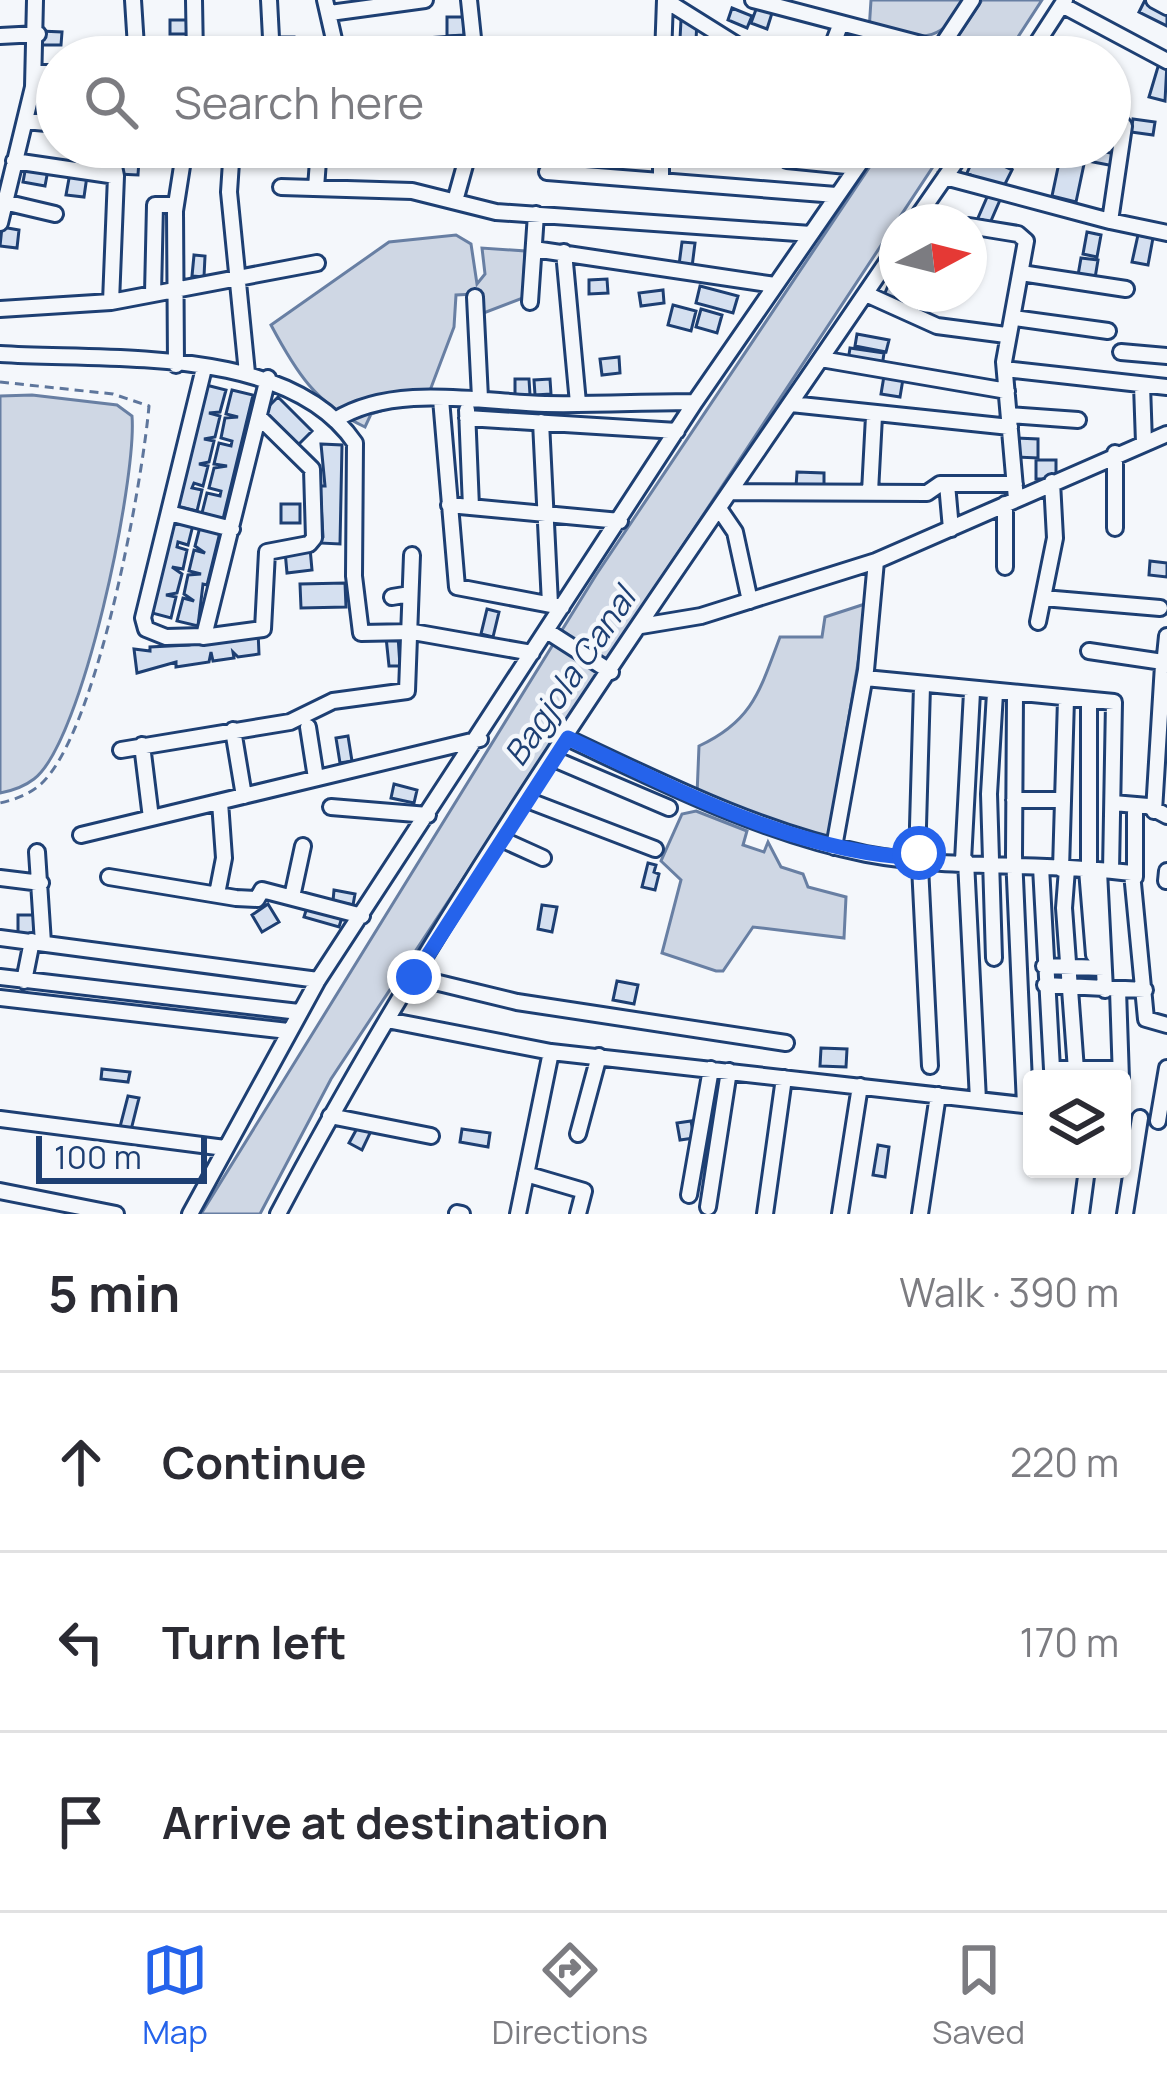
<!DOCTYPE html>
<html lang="en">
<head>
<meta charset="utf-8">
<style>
	:root { --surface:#fff; --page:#f7f7f7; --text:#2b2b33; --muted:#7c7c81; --line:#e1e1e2; --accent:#2563eb }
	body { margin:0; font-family:Manrope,sans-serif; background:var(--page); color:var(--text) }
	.controls { position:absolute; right:36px; bottom:36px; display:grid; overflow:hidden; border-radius:12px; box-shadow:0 3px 9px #0004 }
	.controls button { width:108px; height:108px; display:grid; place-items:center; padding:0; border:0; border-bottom:3px solid var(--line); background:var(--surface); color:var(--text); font:60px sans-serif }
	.compass { position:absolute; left:879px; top:204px; width:108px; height:108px; border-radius:50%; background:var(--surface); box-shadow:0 3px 9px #0004; rotate:83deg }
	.scale { position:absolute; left:36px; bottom:30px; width:171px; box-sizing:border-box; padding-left:12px; border:6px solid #1d3f73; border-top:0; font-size:33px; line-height:42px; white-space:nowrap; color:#1d3f73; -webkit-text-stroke:9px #f4f7fb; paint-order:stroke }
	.stop { position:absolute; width:36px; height:36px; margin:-27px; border:9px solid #2563eb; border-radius:50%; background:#fff }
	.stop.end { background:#2563eb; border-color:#fff; box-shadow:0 3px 12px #0008 }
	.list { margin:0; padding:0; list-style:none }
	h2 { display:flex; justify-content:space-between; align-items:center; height:156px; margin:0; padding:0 48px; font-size:51px }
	h2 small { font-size:39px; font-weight:400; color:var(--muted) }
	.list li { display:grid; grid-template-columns:78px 1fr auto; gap:36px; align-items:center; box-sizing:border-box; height:180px; padding:0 48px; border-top:3px solid var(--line) }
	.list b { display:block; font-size:45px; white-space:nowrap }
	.list em { font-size:39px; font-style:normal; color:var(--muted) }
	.icon { flex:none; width:66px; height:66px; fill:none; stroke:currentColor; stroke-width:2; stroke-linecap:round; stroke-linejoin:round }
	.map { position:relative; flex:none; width:1167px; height:1214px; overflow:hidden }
	.search { position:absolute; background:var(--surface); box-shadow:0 3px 9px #0004; left:36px; right:36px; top:36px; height:132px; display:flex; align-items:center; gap:30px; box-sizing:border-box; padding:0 42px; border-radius:66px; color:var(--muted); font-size:45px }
	.sheet { height:696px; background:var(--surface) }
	nav { display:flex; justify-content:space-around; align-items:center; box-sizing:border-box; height:168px; border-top:3px solid var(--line); background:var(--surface); font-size:33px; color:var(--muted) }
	nav a { display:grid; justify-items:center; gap:6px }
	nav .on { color:var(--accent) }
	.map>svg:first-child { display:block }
</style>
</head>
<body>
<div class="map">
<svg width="1167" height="1214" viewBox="0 0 1167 1214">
	<rect width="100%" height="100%" fill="#f4f7fb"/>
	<path fill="#cfd7e4" stroke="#687fa3" stroke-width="3" d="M871 0H968C938 48 919 37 869 31Z
		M982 0H1042L1005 57H944Z
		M883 147H946L331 1079 260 1214H201L596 575Z
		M456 235 471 244 477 284 485 274 482 248 525 251 523 298 481 314 475 294 456 295 454 327 426 401 398 407 394 398 383 399 384 410 371 414 365 427C316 404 296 372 271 325L389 242Z
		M32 395 117 405 132 416C137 479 83 742 34 779 25 786 11 791 0 793V396Z
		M868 603 828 842 697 795 699 746C753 721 760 690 780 637H822L825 617Z
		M696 811 747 831 743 845 764 852 768 842 781 867 803 874 808 887 846 897 844 938 753 927 723 971H716L662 953 681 880 661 861 682 814Z"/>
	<path fill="#d5e0f0" stroke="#1d3f73" stroke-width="3" d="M1145 0 1167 9V26L1139 12Z
		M758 4 773 10 767 29 751 23Z
		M732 8 752 16 747 28 728 20Z
		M447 17H464V35L447 36Z
		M170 20H191V34H170Z
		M681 20 697 21 696 40 680 39Z
		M40 31 62 32 61 45H40Z
		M858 31 873 39 863 57H845Z
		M277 37H294V57H277Z
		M1160 60 1167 63 1165 101 1149 97Z
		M1133 119 1155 122 1153 135 1131 132Z
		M550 147H565L563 165 548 164Z
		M986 147H1023L1012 168 983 151Z
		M600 148 614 149 612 169 598 167Z
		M282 149H301L302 164 282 165Z
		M1090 149 1116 154 1114 166 1088 161Z
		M976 153 1012 170 1002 190 967 173Z
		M1060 158 1084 164 1076 202 1052 196Z
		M119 159 139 160 138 175 118 174Z
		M26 166 48 170 45 186 23 182Z
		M70 173 87 176 84 197 66 195Z
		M988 195 1000 200 990 223 978 218Z
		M2 227 19 230 17 248 0 246Z
		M1087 232 1101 235 1097 257 1083 254Z
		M1138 235 1153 238 1148 265 1132 262Z
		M682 242 695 243 692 267 679 265Z
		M194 255 205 256 204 277 192 276Z
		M1081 258 1098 260 1094 284 1077 281Z
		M893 274 897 294H929L919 316 882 300Z
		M607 279 608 293 589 294V280Z
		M700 286 738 296 733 313 696 303Z
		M663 290 664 303 641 306 639 293Z
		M673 305 696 311 691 331 668 325Z
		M701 309 722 315 717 333 696 327Z
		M857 334 889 340 886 352 855 346Z
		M850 348 884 353 882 367 848 361Z
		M619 357 620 373 602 375 600 359Z
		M884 376 903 379 900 397 881 394Z
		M515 379H529L530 395 515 396Z
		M550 379 551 394 535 395 534 380Z
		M206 385 226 390 220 412 209 413 220 416 215 437 204 439 214 441 209 462 199 464 208 466 203 486 194 483 192 488 202 490 197 511 177 506Z
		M232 390 253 395 223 519 202 513 207 493 220 496 221 491 209 488 214 468 227 466 214 464 219 443 231 446 232 441 221 438 225 418 238 417 226 414Z
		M278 397 312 431 298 445 263 412Z
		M1014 438 1038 439V458L1013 457Z
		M321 444 342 445 340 544 319 543 323 537 320 486H325Z
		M1036 460H1056V479H1036Z
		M797 472 824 473V489L796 487Z
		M281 504H300V523H281Z
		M174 517 194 521 188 545 178 542 177 547 187 550 183 569 172 567 182 574 177 593 166 595 176 597 171 618 152 613Z
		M201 523 221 528 207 585 203 584 198 626 177 621 183 598 194 601 184 594 188 575 201 574 189 571 194 550 205 553 195 546Z
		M310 548 312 570 287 573 285 551Z
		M1150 561 1167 563V577L1149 575Z
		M345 583 346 607 301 608 300 584Z
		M487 609 499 612 493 637 481 634Z
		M258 631 259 654 238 657 233 652 234 658 213 661 211 652 209 662 176 667V662L137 673 134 649 150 651V647L189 645Z
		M398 636 400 666H389L386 637Z
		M348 736 352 761 340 763 336 738Z
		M394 784 417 790 414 803 391 798Z
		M648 863 656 865 654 872 659 874 655 890 642 887Z
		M334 890 355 894 353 905 333 901Z
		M268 904 279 922 262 932 252 915Z
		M308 904 343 914 339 927 304 917Z
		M542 905 557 907 552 932 538 929Z
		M18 915H34V934L18 935Z
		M617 981 638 985 634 1004 613 1000Z
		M821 1048 847 1049 846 1067 820 1066Z
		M102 1069 130 1072 128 1082 101 1079Z
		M128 1096 139 1098 131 1130 120 1127Z
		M691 1121 694 1138 680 1140 677 1123Z
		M360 1123 372 1129 362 1150 349 1143Z
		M462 1129 490 1133 488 1147 460 1142Z
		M878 1145 889 1147 885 1177 873 1175Z"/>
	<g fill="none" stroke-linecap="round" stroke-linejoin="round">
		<g stroke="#1d3f73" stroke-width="20">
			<path id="minor" d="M133 0 136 47 166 57
				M194 0 195 57
				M269 0 272 57
				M325 0 338 57
				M469 0 475 57
				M753 0 940 49
				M1154 0 1167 7
				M1062 5 1167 61
				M330 13 425 0
				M0 36 38 34
				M338 53 474 43
				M937 53 972 0
				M663 57 665 0 756 57
				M828 57 841 23
				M1028 57 1065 0
				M35 73H57
				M1110 111 1124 126 1110 221 1167 233
				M25 121 57 124
				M110 147 116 176 111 302
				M232 147 229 192 247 373
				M661 147V181
				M787 160 857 167
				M14 161 116 176
				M547 172 836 195
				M945 177 1110 221
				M281 187 412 191 496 212 811 234
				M316 188 319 147
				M455 201 470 147
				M4 202 55 214
				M917 218 945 222
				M914 222 966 147
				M0 223 33 87 35 0
				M969 226 1018 234 1026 241 1004 362 1016 499
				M534 249 775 285
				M564 252 578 403
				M1021 273 1126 289
				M153 294 155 205H175
				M866 294 937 326 1006 335
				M475 297 480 398
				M530 302 536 214
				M0 309 111 302 317 263
				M1014 318 1108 331
				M1121 352 1167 356
				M0 354C106 361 288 344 355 443L354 576 361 633 413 632 532 653
				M821 359 1007 391
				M176 365 175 211 185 147
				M204 368 143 618 146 629 166 637 204 636 268 378
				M1005 369 1167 387
				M1142 385 1144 443
				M441 399 457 587 562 607
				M791 404 1010 427
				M467 410 471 507
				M1009 415 1078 420
				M467 418 677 431
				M335 420C394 383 480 402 545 404 595 405 645 402 695 402
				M541 422 550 604
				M1115 453V528
				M947 484 951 529
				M733 492 927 493 940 484H1015
				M870 492 874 416
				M449 505 620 521
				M720 510 735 532 750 601
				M169 513 232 529
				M1005 567V504
				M392 597 410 594
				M1043 598 1160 608
				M1038 622 1055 538 1052 482
				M641 626 701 616 876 561 1167 434
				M547 631 611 672
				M203 637 263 629 267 552 309 544 314 538 312 469 259 417
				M1089 651 1163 662
				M1164 666 1167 636
				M865 678 1114 702 1111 871
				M922 686 918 826 930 1066
				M1015 695 1014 856 1025 1105
				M1089 701V870
				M308 727 316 778
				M233 730 244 796
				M567 738C663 783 762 833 866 854 951 870 1046 862 1132 873L1146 1019 1167 1025
				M142 745 151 818
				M121 750 290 722 333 701 407 691 412 555
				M554 759 669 808
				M527 800 655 849
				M1014 800H1063
				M1113 803 1148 806 1167 816
				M331 807 428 815
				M1154 811 1163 665
				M81 835 480 739
				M501 839 543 858
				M834 847 866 670 876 561
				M37 852 43 943
				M963 861 972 692
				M966 861 978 1100
				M1041 867 1052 1069H1120
				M1061 869 1066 699
				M1067 869 1064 908 1076 1070
				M1087 870 1094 955
				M1099 871 1105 990
				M109 877 236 898 257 899 262 890 362 916
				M1135 877V805
				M0 878 41 883
				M1166 881 1167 871
				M217 894 224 858 220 802
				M292 897 303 846
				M0 938 318 980
				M994 958 989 794 995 693
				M1044 966 1104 968
				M0 977 299 1012
				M414 977 517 1002 786 1043
				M24 981 32 941
				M1045 985 1145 990
				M1118 990 1121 1079
				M0 998 288 1031
				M387 1020 551 1052 1032 1106
				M330 1116 431 1136
				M0 1119 225 1148
				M1158 1121 1167 1068
				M578 1134 599 1056
				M526 1174 584 1191 578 1214
				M0 1191 116 1214
				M689 1195 711 1069
				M708 1207 729 1071
				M457 1213 462 1214
				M190 1214 318 980 695 402 871 147
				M278 1214C456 876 683 563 897 247
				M518 1214 551 1052
				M765 1214 784 1078
				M840 1214 860 1086
				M920 1214 938 1095
				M1081 1214 1087 1169
				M1125 1214 1140 1118"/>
		</g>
		<path stroke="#5e769c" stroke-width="3" stroke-dasharray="9 6" stroke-linecap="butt" d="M0 382 113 394 149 406C142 486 97 732 41 784 30 794 14 800 0 803"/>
		<use href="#minor" stroke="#f4f7fb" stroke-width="14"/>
	</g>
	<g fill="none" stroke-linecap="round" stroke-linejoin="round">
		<path stroke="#2563eb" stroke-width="15" d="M414 977 568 738C678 790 795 853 920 858L919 853"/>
	</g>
	<g text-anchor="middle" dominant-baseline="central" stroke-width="9" stroke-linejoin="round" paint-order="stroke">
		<g font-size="33" font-style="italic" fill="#1d3f73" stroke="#f4f7fb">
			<text transform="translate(569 676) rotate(-56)">Bagjola Canal</text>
		</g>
	</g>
</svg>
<div class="controls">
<button><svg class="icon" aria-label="layers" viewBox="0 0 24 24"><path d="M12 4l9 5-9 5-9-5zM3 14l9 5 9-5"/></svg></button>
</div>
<svg class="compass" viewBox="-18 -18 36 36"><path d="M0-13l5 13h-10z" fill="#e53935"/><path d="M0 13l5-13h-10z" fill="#7c7c81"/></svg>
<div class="scale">100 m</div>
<div class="stop" style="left:919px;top:853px"></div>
<div class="stop end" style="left:414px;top:977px"></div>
<div class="search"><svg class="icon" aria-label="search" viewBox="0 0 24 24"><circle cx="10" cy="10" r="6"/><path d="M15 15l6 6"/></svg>Search here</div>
</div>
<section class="sheet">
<h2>5 min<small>Walk · 390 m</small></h2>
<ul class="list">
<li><svg class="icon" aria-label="ahead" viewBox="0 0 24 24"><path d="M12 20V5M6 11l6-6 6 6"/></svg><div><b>Continue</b></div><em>220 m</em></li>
<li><svg class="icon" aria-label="left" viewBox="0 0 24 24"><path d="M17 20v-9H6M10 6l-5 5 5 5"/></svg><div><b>Turn left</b></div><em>170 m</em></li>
<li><svg class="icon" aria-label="arrive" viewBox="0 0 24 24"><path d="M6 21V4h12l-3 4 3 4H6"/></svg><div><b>Arrive at destination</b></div></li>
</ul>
</section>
<nav>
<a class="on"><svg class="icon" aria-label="map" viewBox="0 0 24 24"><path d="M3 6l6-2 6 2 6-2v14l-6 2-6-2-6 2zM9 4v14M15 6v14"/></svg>Map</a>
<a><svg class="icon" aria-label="directions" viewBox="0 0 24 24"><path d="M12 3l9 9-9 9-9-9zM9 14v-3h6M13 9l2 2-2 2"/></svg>Directions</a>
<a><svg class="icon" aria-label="saved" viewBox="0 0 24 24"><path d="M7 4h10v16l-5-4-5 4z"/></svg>Saved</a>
</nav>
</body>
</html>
